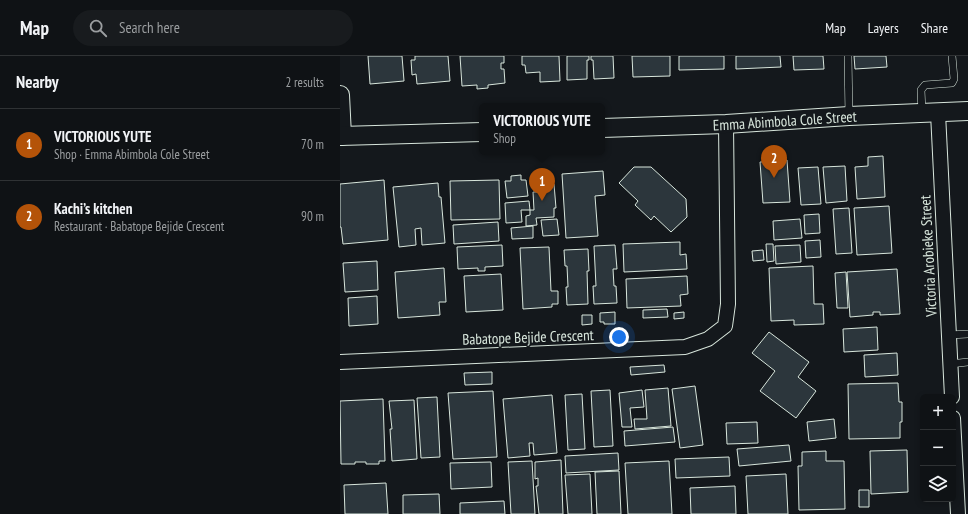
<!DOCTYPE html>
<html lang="en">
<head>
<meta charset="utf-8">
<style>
	:root { --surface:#0f1215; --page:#181b1e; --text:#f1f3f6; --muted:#9b9ea0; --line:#2f3234; --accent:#b45309 }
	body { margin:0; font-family:"PT Sans Narrow",sans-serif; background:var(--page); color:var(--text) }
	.controls { position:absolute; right:12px; bottom:12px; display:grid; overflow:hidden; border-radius:6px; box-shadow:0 2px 6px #0003 }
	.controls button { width:36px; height:36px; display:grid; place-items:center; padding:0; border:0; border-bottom:1px solid var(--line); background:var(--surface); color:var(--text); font:20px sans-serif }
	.you { position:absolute; left:279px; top:281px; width:14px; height:14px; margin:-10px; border:3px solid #fff; border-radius:50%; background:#1a73e8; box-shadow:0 0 0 6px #1a73e833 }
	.badge { display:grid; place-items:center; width:26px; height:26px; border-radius:50%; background:var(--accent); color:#fff; font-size:13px; font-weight:700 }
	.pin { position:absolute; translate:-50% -33px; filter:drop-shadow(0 1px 2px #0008) }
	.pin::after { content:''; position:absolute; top:21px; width:14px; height:12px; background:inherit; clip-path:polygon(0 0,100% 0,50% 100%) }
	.popup { position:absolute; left:139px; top:47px; width:126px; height:52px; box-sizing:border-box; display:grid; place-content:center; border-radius:6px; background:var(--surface); filter:drop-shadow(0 1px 3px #0005); font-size:13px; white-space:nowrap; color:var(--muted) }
	.popup b { font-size:15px; color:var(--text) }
	.popup::after { content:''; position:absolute; left:50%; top:100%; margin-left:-8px; border:8px solid transparent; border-top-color:var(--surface) }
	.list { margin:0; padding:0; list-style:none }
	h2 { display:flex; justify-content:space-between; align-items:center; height:52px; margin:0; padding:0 16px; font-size:17px }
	h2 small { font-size:13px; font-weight:400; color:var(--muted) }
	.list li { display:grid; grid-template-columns:26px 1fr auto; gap:12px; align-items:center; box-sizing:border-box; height:72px; padding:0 16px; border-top:1px solid var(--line) }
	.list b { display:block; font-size:15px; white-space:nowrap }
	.list p { margin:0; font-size:13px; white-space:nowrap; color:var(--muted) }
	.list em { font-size:13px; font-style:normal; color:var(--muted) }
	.icon { flex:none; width:22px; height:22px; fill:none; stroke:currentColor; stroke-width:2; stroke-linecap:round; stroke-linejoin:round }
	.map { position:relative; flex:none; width:628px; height:458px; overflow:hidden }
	header { display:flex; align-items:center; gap:24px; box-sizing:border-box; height:56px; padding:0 20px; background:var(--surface); border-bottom:1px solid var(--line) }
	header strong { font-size:19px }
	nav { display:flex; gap:22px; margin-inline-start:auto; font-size:14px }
	.search { width:280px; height:36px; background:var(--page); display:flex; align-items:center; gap:10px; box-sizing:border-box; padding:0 14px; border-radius:22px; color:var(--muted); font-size:15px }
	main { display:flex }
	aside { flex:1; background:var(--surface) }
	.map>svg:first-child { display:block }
</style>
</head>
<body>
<header>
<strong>Map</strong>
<div class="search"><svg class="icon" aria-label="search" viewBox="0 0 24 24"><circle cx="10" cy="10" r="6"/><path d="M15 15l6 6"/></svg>Search here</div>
<nav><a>Map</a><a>Layers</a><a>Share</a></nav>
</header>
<main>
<aside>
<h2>Nearby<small>2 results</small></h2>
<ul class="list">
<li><span class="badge">1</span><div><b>VICTORIOUS YUTE</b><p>Shop · Emma Abimbola Cole Street</p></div><em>70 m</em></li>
<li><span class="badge">2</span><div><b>Kachi’s kitchen</b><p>Restaurant · Babatope Bejide Crescent</p></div><em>90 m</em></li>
</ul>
</aside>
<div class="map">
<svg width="628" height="458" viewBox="0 0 628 458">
	<rect width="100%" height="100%" fill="#14181c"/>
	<path fill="#2c363c" stroke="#d8e6dc" d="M28 0H62L64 25 30 28Z
		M75 0H108L110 25 77 28 76 18 72 19 71 4H75Z
		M120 0H164V7H161V13H164L165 27 148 29V32L137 33V29L122 30Z
		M182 0H219L220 25 200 26V16L186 17 185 9H182Z
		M227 0H249V4H247V23L227 24Z
		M251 0H273L274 22 254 23 253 4H251Z
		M292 0H330V20L293 21Z
		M339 0H384V13L339 14Z
		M396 0H440L441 11 396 13Z
		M453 0H483L484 13 454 14Z
		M514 0H546L547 11 515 13Z
		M543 100 545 141 517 143 515 111 528 110V101Z
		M447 104 450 146 423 147 420 106Z
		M505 110 507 145 486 147 483 111Z
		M294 111H311L346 143 347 161 331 176 314 160 311 164 295 149 298 145 279 127Z
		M478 111 481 148 461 149 458 112Z
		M263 115 265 139 255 140 258 180 226 182 222 118Z
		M181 119V124H186L188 140 167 142 165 125H171V120Z
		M44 124 48 184 3 188 1 171H0V128Z
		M159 124 160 163 111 164 110 125Z
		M98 127 99 141H101L105 187 82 189 81 172 75 173 76 189 59 191 53 131Z
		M214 128 216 152H214V161L196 162 197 169 186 170V160L190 159V154H194L193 136H197L196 129Z
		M189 145 190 154H181L182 166 166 167 165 147Z
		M549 150 552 197 517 199 514 152Z
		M509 152 512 197 496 198 493 153Z
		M479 158 480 177 465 178 464 159Z
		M217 163 219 179 203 180 201 164Z
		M460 163 462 182 434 184 433 165Z
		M158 166 159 185 114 188 113 169Z
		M193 170V182L172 183 171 172Z
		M480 184 481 201 466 202 465 185Z
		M340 186V199L346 198 347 213 284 216 283 188Z
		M426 188H433L434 205 427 206Z
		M162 189 163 210 145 211V215H138V212L118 213 117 191Z
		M275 189 277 213H273L274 230H276L277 247 254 248 253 230H256L254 190Z
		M460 189 461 206 436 208 435 190Z
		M209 191 211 235H218V248H212V251L183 253 180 192Z
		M248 193 249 215H247L248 248 227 249 226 231H228L227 210H225L224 194Z
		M423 194 424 204 413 205 412 195Z
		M37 205 38 234 5 236 3 207Z
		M473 210 474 248H483L484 268 454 269V264L431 265 429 212Z
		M104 212 106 246H99L100 259 58 262 55 216Z
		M557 213 560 258 540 259V256H533V259L510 261 507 216Z
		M506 216 508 252H497L495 217Z
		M161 218 163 254 126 256 124 220Z
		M347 220 348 238 340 239 341 250 287 252 286 223Z
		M37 240 38 268 9 270 8 242Z
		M327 253 328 261 303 262V254Z
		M275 256V268H264V266H260V257Z
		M344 256V262L334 263V257Z
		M242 259H252V268L242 269Z
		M537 271 538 294 504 296 503 273Z
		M429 276 469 306 458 321 476 335 456 362 420 335 435 315 412 297Z
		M557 297 558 319 525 321 524 299Z
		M324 309 325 316 291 319 290 311Z
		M152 316V328L125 329 124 317Z
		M558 327 559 346H562V366H560V382L509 383 508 328Z
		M355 330 363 389 340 392 332 333Z
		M328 332 331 370 295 373 294 363H307L305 334Z
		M270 334 273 390 254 391 251 335Z
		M302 334 304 351 290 352 292 371H282L279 337Z
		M153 335 157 401 113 403 108 337Z
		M242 338 245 393 228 394 225 339Z
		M212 339 217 397 194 399 193 387H189L190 400 168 402 163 343Z
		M97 341 100 401 81 402 77 342Z
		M43 343 45 405H39V408H26V406H15V408H1L0 345Z
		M74 344 77 403 52 405 50 373H52L49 345Z
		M494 363 496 382 469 385 467 366Z
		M417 366 418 387 387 388 386 367Z
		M333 371 335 386 285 390 284 375Z
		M449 389 451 405 399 410 397 393Z
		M567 394 568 436 531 438 530 395Z
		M486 395V405H504L505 453 459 454 458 410H462V396Z
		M278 397 279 414 226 417 225 400Z
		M389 401 390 420 336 422 335 403Z
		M221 404 223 458H199L196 430H198V422L195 423V406Z
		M192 405 195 458H171L168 406Z
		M329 405 332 458H288L285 407Z
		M151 406 152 431 111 433 110 407Z
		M279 415 281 458H257L255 416Z
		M250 418 252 458H228L225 419Z
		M446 418 448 458H408L406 420Z
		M46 427 48 458H5L4 429Z
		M395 430 396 458H351L350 432Z
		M519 434H529V451H519Z
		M99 438 100 458H63V439Z
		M164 445 165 458H120V447Z"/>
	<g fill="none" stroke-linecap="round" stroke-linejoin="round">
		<g stroke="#d8e6dc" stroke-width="8">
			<path id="service" d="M508 0 509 60
				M582 57 581 34 585 29 612 27 614 23 612 0
				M609 279 628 278
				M610 308 628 306"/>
		</g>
		<g stroke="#d8e6dc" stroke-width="16">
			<path id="minor" d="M598 57 612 341
				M0 306 345 291 368 283 385 270 388 248 386 68
				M613 362 618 458"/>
		</g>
		<g stroke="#d8e6dc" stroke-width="20">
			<g id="tertiary">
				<path d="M0 39 2 80"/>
				<path id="s1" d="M262 72 386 68 509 60 628 55"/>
				<path d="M0 80 142 76"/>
			</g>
		</g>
		<use href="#service" stroke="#14181c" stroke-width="7"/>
		<use href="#minor" stroke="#14181c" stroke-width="14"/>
		<use href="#tertiary" stroke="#14181c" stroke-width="18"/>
	</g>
	<g text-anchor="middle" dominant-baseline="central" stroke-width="3" stroke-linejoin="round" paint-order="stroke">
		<g font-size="15" fill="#d8e6dc" stroke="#14181c">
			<text stroke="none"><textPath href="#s1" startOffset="183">Emma Abimbola Cole Street</textPath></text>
			<text transform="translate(588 200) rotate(-93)">Victoria Arobieke Street</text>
			<text transform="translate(188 281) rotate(-2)">Babatope Bejide Crescent</text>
		</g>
	</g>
</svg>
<div class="controls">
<button>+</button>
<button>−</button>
<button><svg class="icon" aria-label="layers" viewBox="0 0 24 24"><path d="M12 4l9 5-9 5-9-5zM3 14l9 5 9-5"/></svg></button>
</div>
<div class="you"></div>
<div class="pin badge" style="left:202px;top:145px">1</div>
<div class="popup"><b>VICTORIOUS YUTE</b>Shop</div>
<div class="pin badge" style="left:434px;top:122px">2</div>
</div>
</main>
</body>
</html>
